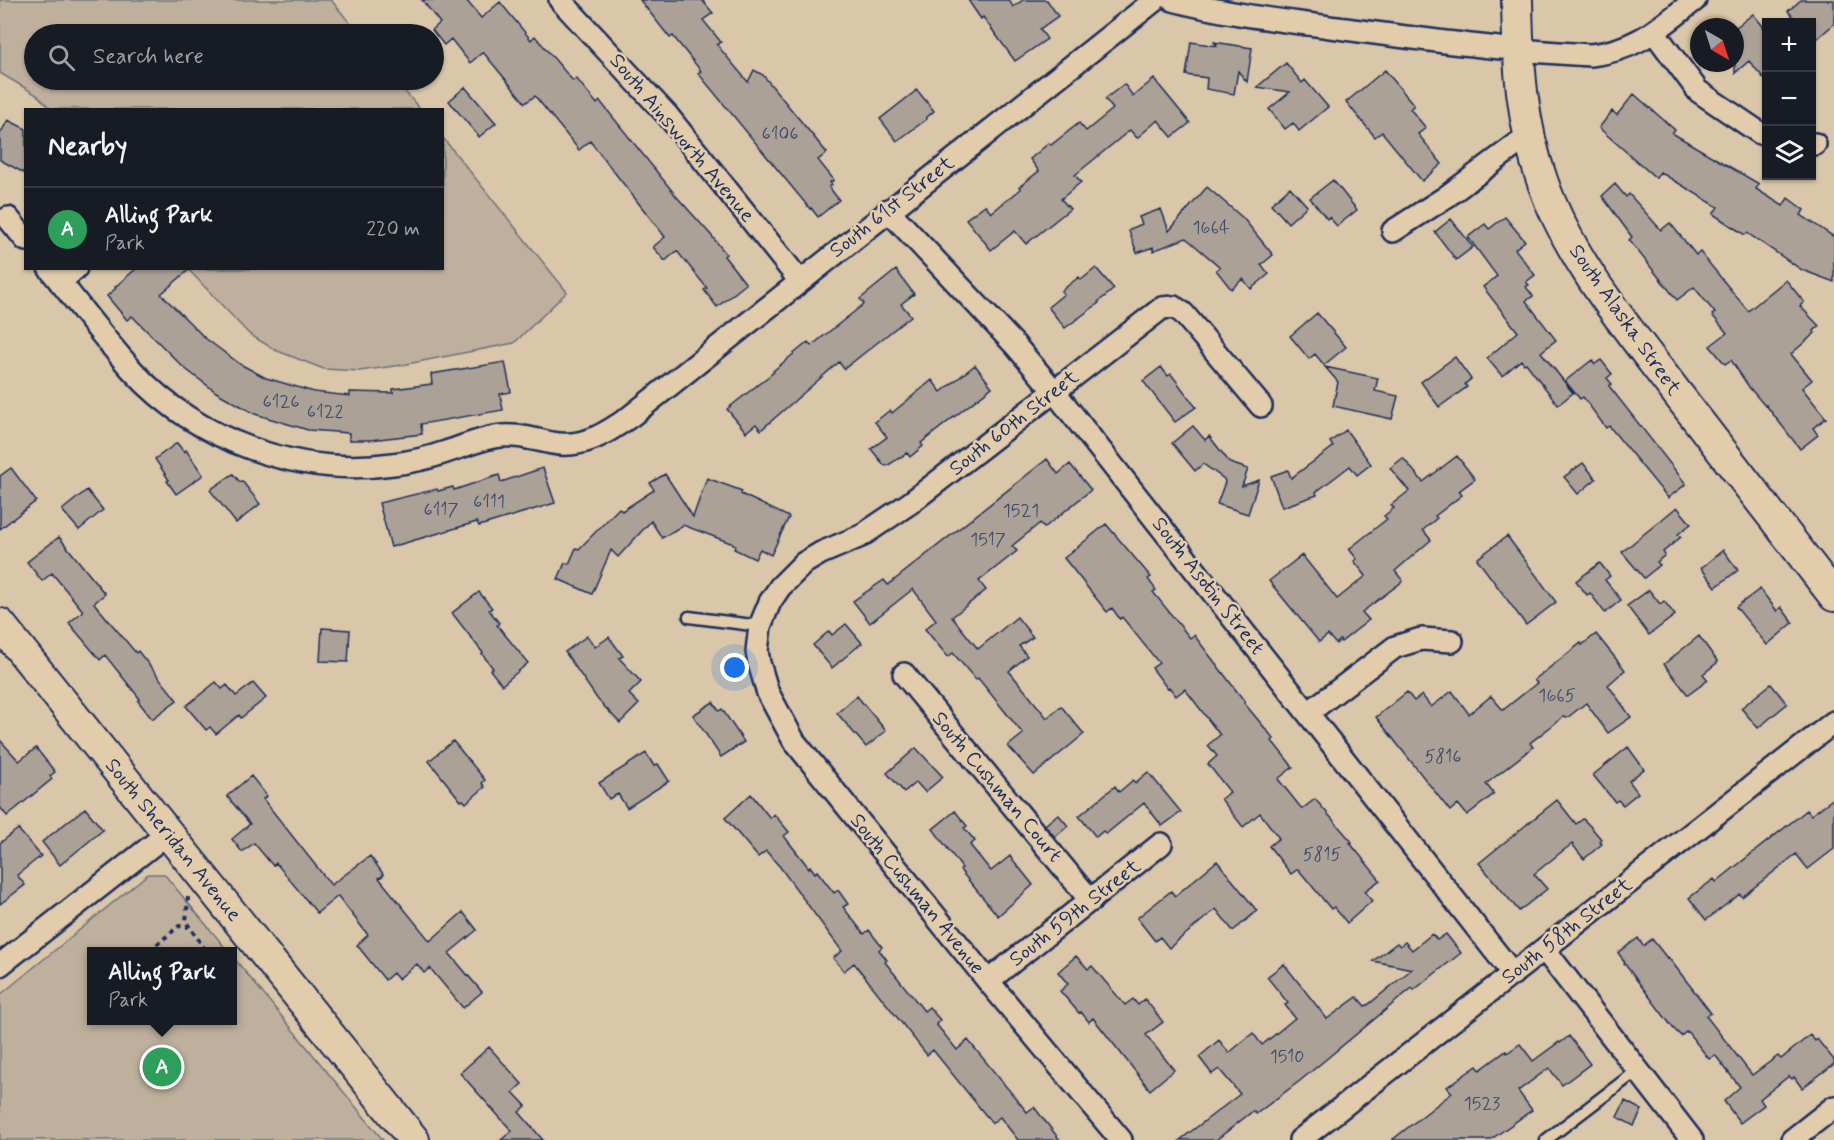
<!DOCTYPE html>
<html lang="en">
<head>
<meta charset="utf-8">
<style>
	:root { --surface:#171b24; --page:#242831; --text:#f1f3f6; --muted:#9ea1a6; --line:#363941; --accent:#ea580c }
	body { margin:0; font-family:Mynerve,sans-serif; background:var(--page); color:var(--text) }
	.controls { position:absolute; right:18px; top:18px; display:grid; overflow:hidden; border-radius:0px; box-shadow:0 2px 4px #0004 }
	.controls button { width:54px; height:54px; display:grid; place-items:center; padding:0; border:0; border-bottom:2px solid var(--line); background:var(--surface); color:var(--text); font:30px sans-serif }
	.compass { position:absolute; left:1690px; top:18px; width:54px; height:54px; border-radius:50%; background:var(--surface); box-shadow:0 2px 4px #0004; rotate:141deg }
	.you { position:absolute; left:735px; top:668px; width:21px; height:21px; margin:-15px; border:4px solid #fff; border-radius:50%; background:#1a73e8; box-shadow:0 0 0 9px #1a73e833 }
	.badge { display:grid; place-items:center; width:39px; height:39px; border-radius:50%; background:var(--accent); color:#fff; font-size:20px; font-weight:700 }
	.pin { position:absolute; translate:-50% -50%; border:3px solid #fff; box-shadow:0 2px 6px #0006 }
	.popup { position:absolute; left:87px; top:947px; width:150px; height:78px; box-sizing:border-box; display:grid; place-content:center; border-radius:0px; background:var(--surface); filter:drop-shadow(0 2px 4px #0005); font-size:20px; white-space:nowrap; color:var(--muted) }
	.popup b { font-size:22px; color:var(--text) }
	.popup::after { content:''; position:absolute; left:50%; top:100%; margin-left:-12px; border:12px solid transparent; border-top-color:var(--surface) }
	.list { margin:0; padding:0; list-style:none }
	h2 { display:flex; justify-content:space-between; align-items:center; height:78px; margin:0; padding:0 24px; font-size:26px }
	h2 small { font-size:20px; font-weight:400; color:var(--muted) }
	.list li { display:grid; grid-template-columns:39px 1fr auto; gap:18px; align-items:center; box-sizing:border-box; height:84px; padding:0 24px; border-top:2px solid var(--line) }
	.list b { display:block; font-size:22px; white-space:nowrap }
	.list p { margin:0; font-size:20px; white-space:nowrap; color:var(--muted) }
	.list em { font-size:20px; font-style:normal; color:var(--muted) }
	.icon { flex:none; width:33px; height:33px; fill:none; stroke:currentColor; stroke-width:2; stroke-linecap:round; stroke-linejoin:round }
	.map { position:relative; flex:none; width:1834px; height:1140px; overflow:hidden }
	.search { position:absolute; background:var(--surface); box-shadow:0 2px 4px #0004; left:24px; top:24px; width:420px; height:66px; display:flex; align-items:center; gap:15px; box-sizing:border-box; padding:0 21px; border-radius:33px; color:var(--muted); font-size:22px }
	.panel { position:absolute; background:var(--surface); box-shadow:0 2px 4px #0004; left:24px; top:108px; width:420px; height:162px; border-radius:0px }
	.map>svg:first-child { display:block }
</style>
</head>
<body>
<div class="map">
<svg width="1834" height="1140" viewBox="0 0 1834 1140">
	<rect width="100%" height="100%" fill="#dac6a9"/>
	<filter id="ink" filterUnits="userSpaceOnUse"><feTurbulence type="fractalNoise" baseFrequency=".0167" numOctaves="2"/><feDisplacementMap in="SourceGraphic" scale="12" xChannelSelector="R" yChannelSelector="G"/><feConvolveMatrix kernelMatrix="1 2 1 2 8 2 1 2 1" color-interpolation-filters="sRGB"/></filter>
	<g filter="url(#ink)">
		<path fill="#beb09d" stroke="#6c707e" stroke-width="1.5" d="M0 0H331L359 34H34V80H395L420 109H51L37 95 0 73Z
			M443 138 567 292 514 343 402 365 359 371 324 369 275 350 249 334 188 269 442 268Z
			M148 874H164L228 951 92 952V1020H232L233 957 383 1140H0V995Z"/>
		<path fill="#aba196" stroke="#1b2f5e" stroke-width="1.5" d="M422 0H466L481 18 500 2 531 40 535 36 573 81 576 78 597 104 600 101 677 197 711 235 726 254 724 256 746 284 717 307 704 290 707 288 677 251 665 261 653 247 665 237 590 141 579 150 535 96 525 103 483 52 470 63 451 39 444 45 432 30 440 23Z
			M640 0H702L713 13 703 20 721 42 717 45 748 82 754 70 763 75 827 153 818 160 834 180 830 182 832 185 829 187 839 200 818 217 811 208 810 209 698 73 701 71 673 36 670 38Z
			M968 0H1009L1013 7 1023 0H1047L1058 16 1040 29 1047 39 1015 61 983 17 981 19Z
			M1801 0H1834V24L1812 43V22H1798L1788 11Z
			M1753 14 1767 31V82L1749 61 1735 73V28Z
			M1191 42 1217 46 1214 42 1252 48 1247 82 1238 71 1234 94 1206 89 1207 78 1186 75Z
			M1286 63 1302 83 1305 80 1328 107 1299 131 1293 123 1285 129 1269 109 1290 92 1257 87Z
			M1385 70 1414 105 1410 109 1426 128 1418 134 1442 164 1422 181 1382 132 1375 137 1346 102Z
			M1154 79 1190 123 1172 137 1158 120 1137 138 1130 130 1075 175 1081 182 1061 199 1070 209 1026 244 1015 231 991 250 966 219 985 205 991 213 1021 189 1019 187 1039 171 1030 159 1049 143 1051 145 1079 123 1086 131 1113 109 1105 99 1124 84 1133 96Z
			M465 87 496 123 479 137 449 101Z
			M917 90 934 111 926 118 927 119 897 141 880 119Z
			M1634 94 1675 130 1672 133 1759 184 1756 189 1783 206 1788 198 1804 210 1801 215 1834 237V282L1802 270 1747 233 1745 235 1713 214 1718 207 1660 172 1656 178 1599 128 1612 111 1617 115Z
			M8 120 26 129V174L0 160V134Z
			M1333 180 1357 210 1337 226 1329 217 1327 219 1310 198Z
			M1615 184 1626 197 1629 194 1661 230 1670 223 1696 255 1700 252 1748 311 1786 280 1804 302 1800 306 1819 326 1814 331 1815 333 1791 354 1812 380 1802 388 1826 418 1813 428 1818 435 1800 449 1766 405 1765 406 1749 387 1731 360 1725 364 1710 346 1727 333 1712 315 1715 313 1694 287 1677 300 1629 240 1632 237 1602 196Z
			M1207 187 1243 218 1273 255 1261 265 1269 274 1251 289 1243 279 1231 289 1216 270 1220 267 1186 238 1153 251V247L1137 253 1129 231 1130 229 1142 224 1139 217 1161 209 1169 231Z
			M1290 187 1307 206 1288 223 1271 204Z
			M1505 217 1525 241 1515 249 1535 275 1526 282 1529 285 1526 287 1533 296 1526 301 1556 340 1541 352 1573 393 1558 405 1526 363 1524 364 1521 360 1502 376 1487 358 1518 332 1483 287 1497 276 1468 237 1485 224 1489 229Z
			M1451 219 1473 247 1456 260 1435 232Z
			M137 268H191L161 294 205 338 240 364 266 378 314 392 350 396V392L393 393V389L432 384 431 374 505 362 511 392 500 394 503 410 421 424 422 434 370 440H349V433L308 430 255 414 216 392 183 367 132 316 127 320 107 296 116 288 115 287Z
			M1096 268 1114 289 1098 302 1099 303 1065 328 1048 307 1064 294 1061 291 1079 277 1081 280Z
			M896 270 914 294 901 304 911 316 844 369 839 362 761 430 756 424 746 432 727 409 774 372 773 371 808 342 811 346 864 304 860 299Z
			M1317 313 1346 347 1324 365 1315 354 1309 359 1290 336Z
			M1455 357 1471 379 1465 384 1467 387 1439 407 1421 382Z
			M1592 360 1595 364 1601 360 1612 374 1607 378 1612 384 1609 386 1686 484 1668 498 1609 426 1606 428 1583 397 1580 399 1565 381Z
			M975 365 992 387 921 443 923 446 910 457 907 453 887 466 884 465 871 449 887 437 875 422 890 410 892 413 932 380 941 392Z
			M1161 367 1168 376 1171 374 1196 407 1175 422 1143 381Z
			M1325 367 1378 378 1375 391 1398 396 1392 419 1333 406 1338 382Z
			M1193 426 1205 440 1209 436 1230 463 1248 469 1242 486 1259 480 1248 514 1217 504 1225 482 1224 479 1203 464 1195 471 1172 443Z
			M1346 430 1371 464 1357 475 1350 466 1316 492 1317 495 1282 507 1271 476 1288 470 1291 478 1333 447 1330 442Z
			M177 443 184 452 186 450 203 475 176 494 167 481 169 480 155 459Z
			M1457 456 1475 479 1459 491 1462 495 1435 516 1437 518 1423 530 1431 540 1395 571 1403 581 1362 612 1369 620 1341 642 1340 640 1336 644 1328 635 1319 642 1269 581 1302 555 1337 599 1366 576 1354 561 1357 559 1349 549 1387 519 1384 516 1394 508 1391 505 1409 491 1390 468 1403 458 1423 482Z
			M1047 459 1058 474 1070 464 1091 490 1044 528 1040 523 1012 546 1017 551 979 581 986 590 952 617 978 649 1017 617 1033 637 1019 646 1027 656 1009 671 1047 718 1061 706 1084 734 1034 775 1008 746 1023 734 978 678 976 680 953 653 948 657 925 629 936 620 913 589 870 623 853 601 884 580 888 585Z
			M1583 463 1596 479 1578 494 1564 477Z
			M11 468 36 501 0 529V476Z
			M543 468 555 503 479 526 477 522 391 547 379 503 437 489 438 491 453 487 454 490 499 475 501 482Z
			M233 474 240 482 242 481 260 504 236 523 210 490Z
			M665 474 693 517 707 478 742 491 741 494 789 517 771 555 760 549 755 559 734 549 736 545 683 525 662 538 651 521 618 557 611 550 592 594 558 579 565 563 569 564 576 548 579 549 619 508 622 511 654 490 650 483Z
			M87 490 103 510 79 530 62 510Z
			M1677 507 1691 524 1678 534 1681 537 1663 552 1665 555 1657 562 1660 565 1644 578 1622 552Z
			M1106 524 1151 577 1148 579 1156 590 1153 592 1190 638 1194 635 1245 702 1244 703 1274 739 1272 741 1293 767 1278 779 1302 809 1315 799 1352 842 1350 843 1380 880 1365 891 1372 901 1347 923 1334 907 1331 909 1298 869 1291 874 1269 846 1279 838 1260 813 1243 827 1221 799 1230 792 1208 764 1217 756 1208 745 1220 735 1185 689 1176 696 1169 687 1167 688 1152 668 1159 663 1122 617 1120 619 1112 608 1107 612 1064 558Z
			M1507 536 1556 602 1526 625 1477 559Z
			M59 537 105 594 94 603 136 653 138 651 177 700 152 719 138 701 140 699 105 655 100 660 69 623 83 611 52 573 42 581 27 562Z
			M1723 550 1738 570 1716 587 1701 568Z
			M1600 563 1610 576 1605 580 1621 600 1605 613 1590 593 1587 595 1576 581Z
			M1760 589 1777 611 1781 607 1793 623 1767 645 1736 607Z
			M1649 590 1660 604 1664 601 1675 615 1649 635 1627 606Z
			M479 592 492 608 489 610 499 623 497 625 528 663 502 685 490 670 493 668 482 654 483 653 452 613Z
			M846 624 862 643 832 668 813 645 829 631 832 635Z
			M322 628 350 630 348 662 320 661Z
			M1596 634 1625 670 1608 685 1631 717 1608 733 1586 703 1567 718 1563 717 1530 743 1533 747 1486 784 1494 794 1467 815 1458 804 1450 811 1376 717 1407 692 1414 701 1422 695 1431 707 1452 691 1469 714 1491 696 1503 710 1537 683 1534 680 1581 643 1582 645Z
			M587 636 595 647 609 637 623 656 619 658 641 682 629 694 639 704 620 723 598 700 565 652Z
			M1699 636 1718 662 1703 674 1708 680 1688 695 1664 664Z
			M216 682 222 689 227 685 236 696 253 683 266 698 241 718 239 715 216 734 210 727 206 730 186 706Z
			M1771 684 1787 704 1758 728 1741 708Z
			M857 696 886 731 866 747 837 713Z
			M713 702 719 711 722 709 744 742 721 757 693 715Z
			M0 740 19 761 36 748 55 772 50 776 52 779 7 816 0 807Z
			M453 741 485 780 482 783 485 787 466 803 463 800 461 801 429 761Z
			M1628 747 1644 769 1629 781 1638 793 1623 805 1618 800 1615 802 1593 775Z
			M916 748 943 777 925 792 916 782 904 792 887 773Z
			M646 753 654 766 658 764 669 781 627 808 618 794 609 799 599 783Z
			M1148 772 1181 812 1162 826 1144 803 1106 834 1103 831 1096 837 1079 816 1115 786 1119 792 1133 780 1135 783Z
			M251 776 267 796 263 799 331 885 370 856 384 875 379 878 430 941 463 912 477 930 449 953 482 992 463 1008 430 968 424 973 417 964 398 979 393 973 385 980 357 945 368 935 338 896 317 913 276 863 273 866 254 843 242 852 232 839 250 824 227 796Z
			M751 794 770 818 774 814 789 832 784 836 809 868 810 866 815 873 817 871 834 893 838 890 848 904 843 907 864 934 869 930 882 947 879 950 887 960 885 962 924 1011 929 1007 940 1020 936 1024 957 1050 968 1040 1027 1112 1034 1107 1060 1140H1018L1000 1117 992 1123 933 1050 927 1055 854 963 844 971 833 958 842 951 780 867 766 851 758 857 725 818Z
			M1834 798V849L1808 869 1796 854 1742 897 1740 894 1706 920 1689 898 1714 879 1716 882 1807 810 1811 815Z
			M1557 800 1576 824 1583 819 1591 827 1601 839 1599 841 1602 844 1584 859 1572 844 1560 853 1534 874 1547 889 1519 911 1479 863Z
			M85 808 103 830 60 865 42 842Z
			M955 811 967 826 964 828 975 841 970 845 991 871 1010 856 1033 885 998 916 960 870 962 868 933 829Z
			M1058 814 1068 826 1055 837 1045 825Z
			M18 829 41 856 17 875 25 885 0 904V843Z
			M1217 861 1257 911 1233 931 1216 909 1169 948 1160 937 1155 941 1137 918 1171 891 1175 896Z
			M1432 934 1437 940 1446 934 1461 953 1414 990 1412 988 1301 1080 1256 1114 1253 1111 1216 1140H1180L1240 1094 1219 1069 1212 1074 1199 1057 1219 1040 1229 1053 1253 1033 1262 1045 1295 1018 1285 1005 1288 1003 1267 977 1284 964 1327 1019 1357 997 1365 1006 1369 1004 1412 969 1373 961 1397 943 1400 946 1405 942 1412 950Z
			M1638 938 1643 946 1652 939 1667 958 1668 957 1711 1013 1706 1016 1752 1075 1778 1056 1781 1059 1810 1035 1815 1041 1817 1039 1834 1060V1064L1802 1088 1794 1077 1792 1079 1789 1076 1760 1099 1764 1105 1740 1123 1724 1101 1740 1087 1715 1055 1709 1059 1687 1031 1681 1036 1673 1028 1624 963 1625 962 1618 953Z
			M1076 956 1088 969 1092 966 1125 1005 1133 999 1138 1005 1145 999 1163 1022 1146 1035 1174 1070 1150 1090 1093 1018 1089 1022 1081 1012 1079 1013 1060 991 1068 984 1058 972Z
			M1569 1036 1590 1064 1562 1085 1549 1068 1518 1091 1532 1110 1490 1140H1392L1452 1093 1447 1087 1477 1066 1480 1070 1506 1051 1507 1053 1520 1044 1533 1061 1559 1042 1560 1043Z
			M489 1047 522 1084 513 1092 526 1106 519 1112 543 1140H501L512 1131 460 1073Z
			M1625 1101 1642 1110 1634 1126 1617 1117Z"/>
		<g fill="none" stroke-linecap="round" stroke-linejoin="round">
			<g stroke="#1b2f5e" stroke-width="15">
				<path id="lane" d="M689 617 760 626
					M1546 1140 1638 1070"/>
			</g>
			<g stroke="#1b2f5e" stroke-width="26">
				<path id="street" d="M560 0 668 116 800 281
					M1173 0C1229 15 1287 21 1345 29 1427 40 1509 51 1591 55 1637 50 1660 27 1695 0
					M1654 32 1698 91 1760 133 1766 135
					M1812 144H1815
					M888 210 1015 345 1054 391 1513 974
					M8 218 26 240
					M1393 231 1446 197 1528 136
					M49 268C77 302 103 338 133 371 197 441 299 477 393 464 411 462 429 458 446 452 462 447 477 440 494 437 514 433 532 439 552 443 583 449 607 433 631 416L1155 0
					M60 282 76 268
					M904 674 1091 901
					M1308 713 1395 647 1421 639 1452 641
					M1544 949 1692 1140
					M0 965 168 833
					M988 981 1161 844
					M1121 1140 988 981 794 741 768 693 759 663 757 651 760 626 770 602 780 587 804 563 821 553 861 536 910 503 1162 308 1174 307 1183 313 1261 406
					M1300 1140 1834 722
					M1792 1140 1834 1107"/>
			</g>
			<g stroke="#1b2f5e" stroke-width="34">
				<path id="secondary" d="M1517 0C1518 63 1521 123 1543 183 1571 262 1626 326 1676 392 1729 460 1781 528 1834 596
					M0 624 414 1140"/>
			</g>
			<path stroke="#1b2f5e" stroke-width="4" stroke-dasharray="4.5 4.5" stroke-linecap="butt" d="M188 897 186 922 207 952
				M152 952 155 946 179 926 188 927"/>
			<use href="#lane" stroke="#e2ccac" stroke-width="10"/>
			<use href="#street" stroke="#e2ccac" stroke-width="21"/>
			<use href="#secondary" stroke="#e2ccac" stroke-width="30"/>
		</g>
	</g>
	<g text-anchor="middle" dominant-baseline="central" stroke-width="5" stroke-linejoin="round" paint-order="stroke">
		<g font-size="18" fill="#3f4c6c">
			<text x="780" y="134">6106</text>
			<text x="1211" y="228">1664</text>
			<text x="281" y="402">6126</text>
			<text x="325" y="412">6122</text>
			<text x="489" y="502">6111</text>
			<text x="441" y="510">6117</text>
			<text x="1021" y="511">1521</text>
			<text x="988" y="540">1517</text>
			<text x="1557" y="696">1665</text>
			<text x="1443" y="757">5816</text>
			<text x="1322" y="855">5815</text>
			<text x="1287" y="1057">1510</text>
			<text x="1482" y="1104">1523</text>
		</g>
		<g font-size="21" fill="#1b2f5e" stroke="#e2ccac">
			<text transform="translate(682 138) rotate(50)">South Ainsworth Avenue</text>
			<text transform="translate(892 207) rotate(-38)">South 61st Street</text>
			<text transform="translate(1625 320) rotate(55)">South Alaska Street</text>
			<text transform="translate(1014 423) rotate(-38)">South 60th Street</text>
			<text transform="translate(1208 586) rotate(52)">South Asotin Street</text>
			<text transform="translate(997 787) rotate(50)">South Cushman Court</text>
			<text transform="translate(173 840) rotate(51)">South Sheridan Avenue</text>
			<text transform="translate(917 894) rotate(51)">South Cushman Avenue</text>
			<text transform="translate(1075 913) rotate(-38)">South 59th Street</text>
			<text transform="translate(1567 931) rotate(-38)">South 58th Street</text>
		</g>
	</g>
</svg>
<div class="controls">
<button>+</button>
<button>−</button>
<button><svg class="icon" aria-label="layers" viewBox="0 0 24 24"><path d="M12 4l9 5-9 5-9-5zM3 14l9 5 9-5"/></svg></button>
</div>
<svg class="compass" viewBox="-18 -18 36 36"><path d="M0-13l5 13h-10z" fill="#e53935"/><path d="M0 13l5-13h-10z" fill="#9ea1a6"/></svg>
<div class="you"></div>
<div class="pin badge" style="left:162px;top:1067px;background:#2e9e5b">A</div>
<div class="popup"><b>Alling Park</b>Park</div>
<div class="search"><svg class="icon" aria-label="search" viewBox="0 0 24 24"><circle cx="10" cy="10" r="6"/><path d="M15 15l6 6"/></svg>Search here</div>
<section class="panel">
<h2>Nearby<small></small></h2>
<ul class="list">
<li><span class="badge" style="background:#2e9e5b">A</span><div><b>Alling Park</b><p>Park</p></div><em>220 m</em></li>
</ul>
</section>
</div>
</body>
</html>
